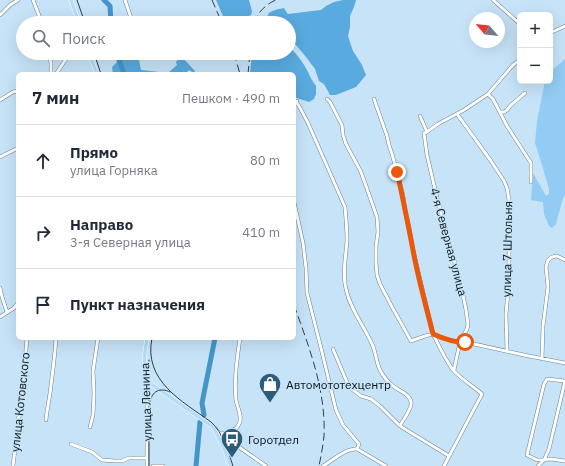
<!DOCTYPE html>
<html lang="ru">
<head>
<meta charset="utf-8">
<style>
	:root { --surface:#fff; --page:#f6f6f7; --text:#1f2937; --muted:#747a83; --line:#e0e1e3 }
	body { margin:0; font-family:"IBM Plex Sans",sans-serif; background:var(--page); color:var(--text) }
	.controls { position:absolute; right:12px; top:12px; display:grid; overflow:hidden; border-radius:6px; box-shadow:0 4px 16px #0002 }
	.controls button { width:36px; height:36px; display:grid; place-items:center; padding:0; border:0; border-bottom:1px solid var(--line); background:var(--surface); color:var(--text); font:20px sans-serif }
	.compass { position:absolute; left:469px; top:12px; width:36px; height:36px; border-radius:50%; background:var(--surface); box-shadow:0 4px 16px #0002; rotate:298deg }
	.stop { position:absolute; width:12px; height:12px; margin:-9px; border:3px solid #ea580c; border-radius:50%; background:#fff }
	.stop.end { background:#ea580c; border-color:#fff; box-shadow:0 1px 4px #0008 }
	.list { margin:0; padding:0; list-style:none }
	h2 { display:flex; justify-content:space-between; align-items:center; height:52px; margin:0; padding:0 16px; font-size:17px }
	h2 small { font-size:13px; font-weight:400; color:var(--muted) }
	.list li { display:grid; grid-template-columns:26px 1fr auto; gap:12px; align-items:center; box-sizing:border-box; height:72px; padding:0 16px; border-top:1px solid var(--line) }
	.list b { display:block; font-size:15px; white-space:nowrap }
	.list p { margin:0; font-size:13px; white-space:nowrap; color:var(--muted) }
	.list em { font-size:13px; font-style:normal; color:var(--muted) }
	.icon { flex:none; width:22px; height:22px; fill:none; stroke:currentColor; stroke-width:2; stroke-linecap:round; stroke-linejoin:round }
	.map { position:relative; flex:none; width:565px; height:466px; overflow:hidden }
	.search { position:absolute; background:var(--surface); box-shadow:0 4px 16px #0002; left:16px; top:16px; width:280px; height:44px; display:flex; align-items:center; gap:10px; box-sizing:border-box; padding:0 14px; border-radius:22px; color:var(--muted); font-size:15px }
	.panel { position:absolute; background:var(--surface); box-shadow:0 4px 16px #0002; left:16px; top:72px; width:280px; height:268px; border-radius:6px }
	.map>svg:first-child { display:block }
</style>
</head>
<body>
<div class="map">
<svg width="565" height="466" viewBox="0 0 565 466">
	<rect width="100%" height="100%" fill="#c7e3f7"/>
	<path fill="#92ccf4" d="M565 59V195L563 198 556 224 552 228 549 226 544 214 543 202 531 200 533 173 546 196 549 194V189L542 165 535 143 537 121 545 81H550V72Z"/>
	<path fill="#59aadf" d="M216 0H249L252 11 251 15 244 18 234 17V23H226Z
		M343 0H356L354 7 350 16V27L348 36 353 51 362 65 366 75 356 87 336 95H330L324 84 319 81 315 69 306 57 296 45 289 41V23H267C265 11 274 10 284 8L287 13 288 14 321 10 326 6 334 2Z
		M289 47C296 53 303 62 307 70 310 76 312 81 316 86V94L314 99 309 102 294 97V74H250L252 53H289Z
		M113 53H147V55L146 57 138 55 141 70 168 73 177 65 176 62 179 58 182 57 195 71 194 73 189 70 185 74H113L112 67 117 62Z"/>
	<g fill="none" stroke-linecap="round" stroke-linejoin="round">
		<path stroke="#4496c9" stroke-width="5" d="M104 0 110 6 111 23
			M117 53 124 74
			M204 415 202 403 215 338
			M196 466 200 422"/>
		<g stroke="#698395" stroke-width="4">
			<path id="minor" d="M33 0 40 18 44 23
				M125 0 131 18 126 23
				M493 0 520 24
				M0 15 10 5 18 0
				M550 33 565 26
				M48 53 51 63V74
				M56 74 70 53
				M488 94 493 99 507 126 531 163V182
				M327 99 330 102 342 125 343 135 346 144 361 172 377 217 378 232 376 246V263L377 275 380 284 391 305 411 341 425 336 433 334
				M374 99 387 136 389 145 392 154 397 172 403 195 405 211 409 227 413 250 433 334C439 346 445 359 453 370 461 379 473 386 482 394L444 466
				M0 100 13 92 18 91
				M297 101 296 102 299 106 308 123 345 207C346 218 347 229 347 240 346 256 342 273 346 289 350 309 364 326 372 344 376 352 376 362 380 370 383 376 388 382 393 386 399 391 413 395 411 405 410 411 403 420 400 426
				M500 112H504L507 110 510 106 525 93
				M457 114 491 161 504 181 507 188 509 200 510 222 508 291 506 314 507 351
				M420 116 427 132 424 133 427 155 437 198 461 285 466 310 468 324 467 329 460 342 454 370
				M427 132 438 124 464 110 488 94 513 65 520 60
				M0 157 18 148
				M18 169V172
				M294 202 303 243 306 268 307 293 321 348 336 410 343 425 359 444 357 449
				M0 288 2 297 7 312
				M0 317 14 308 18 303
				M433 334C442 338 455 343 465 342L524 355 565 363
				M333 349 349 387 361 396 371 399 380 406 400 426 449 456
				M542 359 543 326 548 287 546 267 548 260 552 257 557 256 565 260
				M147 381V466
				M46 420C47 408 50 397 51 385 53 370 55 354 56 338
				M90 427 93 415 94 394 93 371 98 338
				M215 428 219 433 266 466
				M221 434C228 432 236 431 239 424 243 417 237 407 236 400 234 379 237 359 240 338
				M71 444 92 452 102 460 115 461H122L129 458H147
				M13 466 24 373 27 338
				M153 466H163
				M323 466C332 461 346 448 357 449L386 466
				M538 466 544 460 549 449 565 381 547 379 544 384 527 455 537 460 551 459 565 461"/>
		</g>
		<g stroke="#fff" stroke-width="4.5">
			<path id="major" d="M71 0 79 23
				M89 53 97 74
				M147 338 145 352 144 368 147 381 213 427 222 444 231 466"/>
		</g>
		<use href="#minor" stroke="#fff" stroke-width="3"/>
		<use href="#major" stroke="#b2ddfa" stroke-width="3.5"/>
		<path stroke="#313f48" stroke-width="1" d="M77 0 85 23
			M94 53 101 74
			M152 338C143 381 182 401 211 422 223 433 228 451 233 466
			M150 402C152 391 160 387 170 392
			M149 466V360"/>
		<path stroke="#313f48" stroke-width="1" stroke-dasharray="8 4" stroke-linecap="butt" d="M212 0 222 23
			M254 23C257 13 266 4 276 0
			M234 53 240 74
			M248 74 250 53
			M294 305C309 347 326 390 324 436 323 446 321 456 319 466"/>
	</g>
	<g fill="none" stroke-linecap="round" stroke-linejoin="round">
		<path stroke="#ea580c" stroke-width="5" d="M397 172C403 198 408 224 413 250 418 278 426 306 433 334 442 338 455 343 465 342"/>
	</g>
	<defs>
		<g id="shop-pin" transform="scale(1.15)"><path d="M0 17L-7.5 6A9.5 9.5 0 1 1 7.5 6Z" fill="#2d5c7b" stroke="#c7e3f7"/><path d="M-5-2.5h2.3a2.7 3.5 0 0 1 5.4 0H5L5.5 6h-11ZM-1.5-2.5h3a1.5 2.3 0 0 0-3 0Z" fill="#fff"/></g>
		<g id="bus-pin" transform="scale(1.15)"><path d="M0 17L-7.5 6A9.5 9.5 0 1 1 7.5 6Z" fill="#2d5c7b" stroke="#c7e3f7"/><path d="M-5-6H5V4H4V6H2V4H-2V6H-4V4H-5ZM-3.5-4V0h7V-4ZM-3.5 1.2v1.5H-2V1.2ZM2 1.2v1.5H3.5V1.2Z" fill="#fff"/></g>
	</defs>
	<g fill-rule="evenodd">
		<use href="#shop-pin" x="270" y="384"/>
		<use href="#bus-pin" x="232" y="439"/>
	</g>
	<g text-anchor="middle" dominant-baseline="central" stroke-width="3" stroke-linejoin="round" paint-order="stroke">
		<g font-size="12" fill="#0b151c" stroke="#c7e3f7">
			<text transform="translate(449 242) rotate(75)">4-я Северная улица</text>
			<text transform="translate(507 249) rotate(-89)">улица 7 Штольня</text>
			<text transform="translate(20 402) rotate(-84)">улица Котовского</text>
			<text transform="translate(146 402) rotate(-92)">улица Ленина</text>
		</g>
		<g font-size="12" fill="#0b151c" stroke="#c7e3f7" text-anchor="start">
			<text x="286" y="384">Автомототехцентр</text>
			<text x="248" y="439">Горотдел</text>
		</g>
	</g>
</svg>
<div class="controls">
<button>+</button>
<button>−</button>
</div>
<svg class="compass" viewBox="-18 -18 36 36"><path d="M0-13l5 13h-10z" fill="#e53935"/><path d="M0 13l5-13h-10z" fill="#747a83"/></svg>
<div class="stop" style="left:465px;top:342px"></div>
<div class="stop end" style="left:397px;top:172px"></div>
<div class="search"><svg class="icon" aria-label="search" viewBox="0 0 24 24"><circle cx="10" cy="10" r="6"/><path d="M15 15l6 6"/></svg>Поиск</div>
<section class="panel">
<h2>7 мин<small>Пешком · 490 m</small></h2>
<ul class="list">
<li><svg class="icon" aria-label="ahead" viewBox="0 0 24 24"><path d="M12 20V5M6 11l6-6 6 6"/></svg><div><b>Прямо</b><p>улица Горняка</p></div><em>80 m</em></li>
<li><svg class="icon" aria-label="right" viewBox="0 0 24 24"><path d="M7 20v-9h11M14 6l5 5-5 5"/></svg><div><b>Направо</b><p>3-я Северная улица</p></div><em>410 m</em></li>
<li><svg class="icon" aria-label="arrive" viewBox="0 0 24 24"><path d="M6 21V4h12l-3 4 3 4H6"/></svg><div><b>Пункт назначения</b></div></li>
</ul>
</section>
</div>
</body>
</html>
